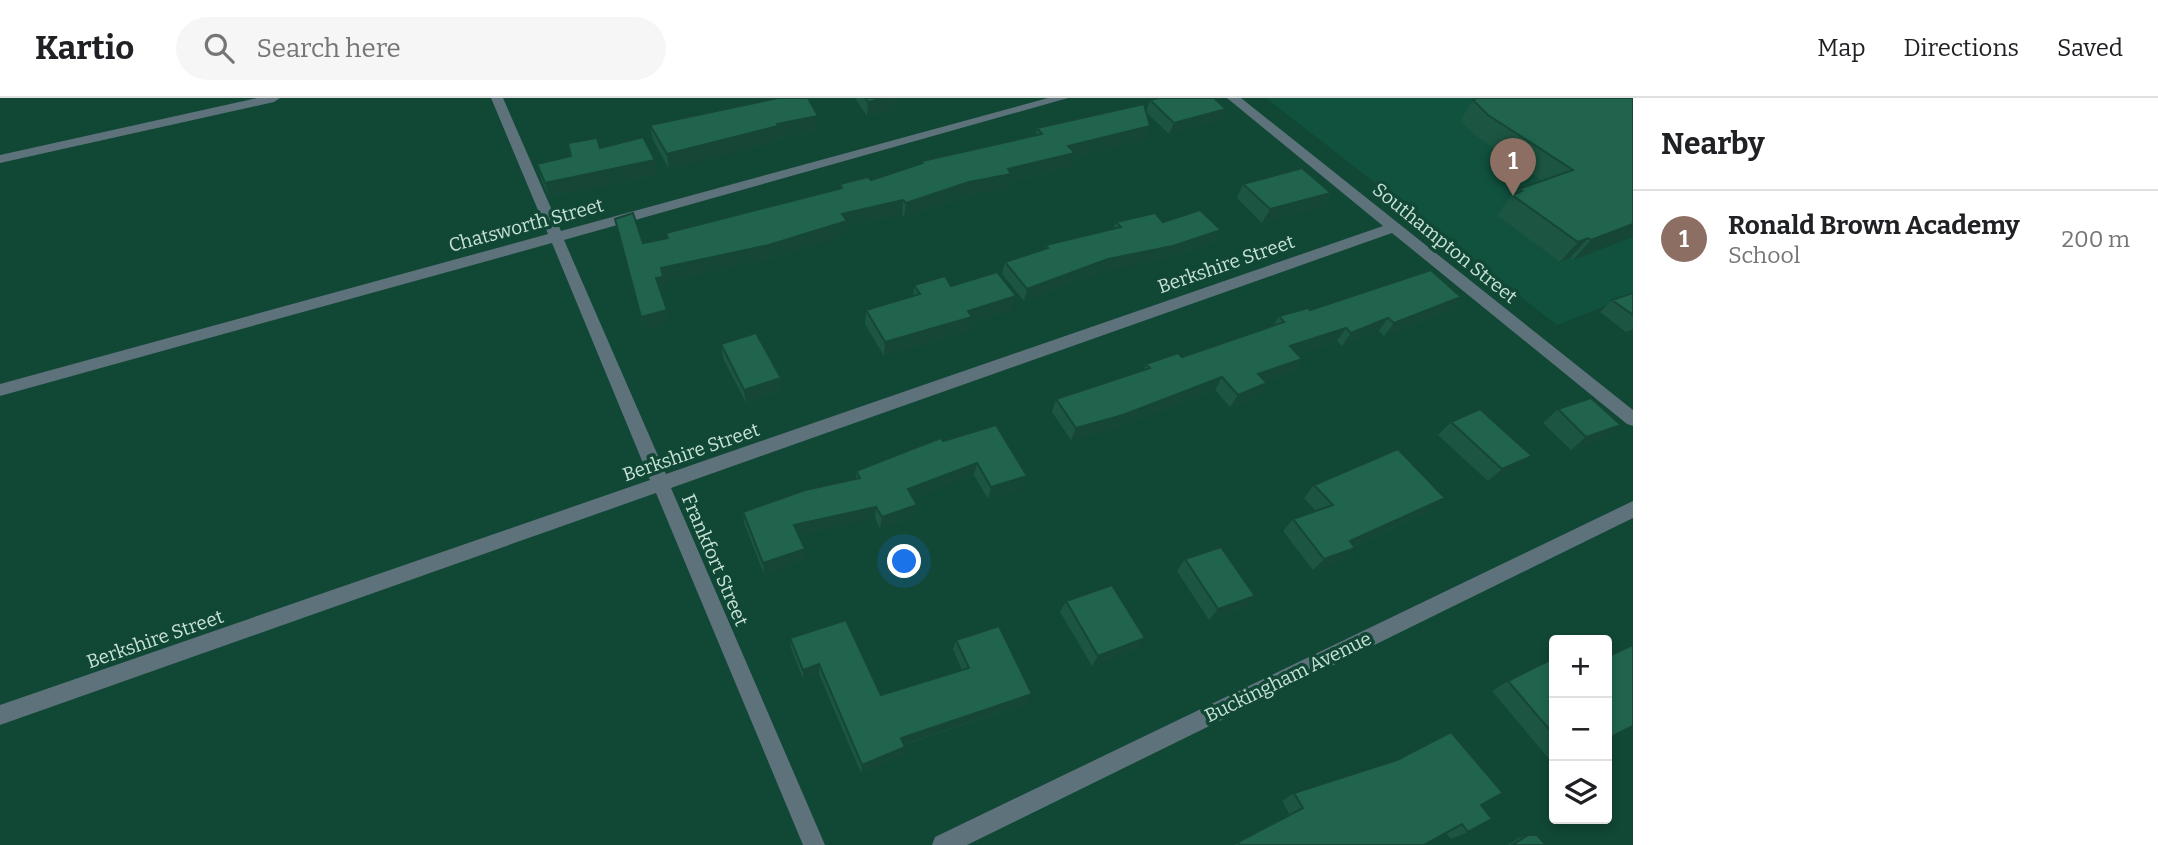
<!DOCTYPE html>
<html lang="en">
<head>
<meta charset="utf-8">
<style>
	:root { --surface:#fff; --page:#f6f6f6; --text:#202124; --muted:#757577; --line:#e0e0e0; --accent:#7c3aed }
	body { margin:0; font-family:Bitter,serif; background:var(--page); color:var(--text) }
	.controls { position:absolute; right:21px; bottom:21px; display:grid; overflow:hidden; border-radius:7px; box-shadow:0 4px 10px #0003 }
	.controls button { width:63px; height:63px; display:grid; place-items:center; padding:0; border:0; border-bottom:2px solid var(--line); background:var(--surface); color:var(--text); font:35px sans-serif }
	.you { position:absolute; left:905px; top:464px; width:24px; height:24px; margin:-18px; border:5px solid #fff; border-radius:50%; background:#1a73e8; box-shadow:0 0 0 10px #1a73e833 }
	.badge { display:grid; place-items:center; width:46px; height:46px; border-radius:50%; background:var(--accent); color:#fff; font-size:23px; font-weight:700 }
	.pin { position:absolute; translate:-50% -58px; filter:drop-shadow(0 2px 4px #0008) }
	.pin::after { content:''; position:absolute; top:37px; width:24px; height:21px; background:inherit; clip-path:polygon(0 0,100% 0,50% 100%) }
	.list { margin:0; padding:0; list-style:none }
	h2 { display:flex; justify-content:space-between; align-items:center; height:91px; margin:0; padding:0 28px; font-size:30px }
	h2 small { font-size:23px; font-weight:400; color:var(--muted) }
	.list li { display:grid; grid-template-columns:46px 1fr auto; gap:21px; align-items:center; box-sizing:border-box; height:98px; padding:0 28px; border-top:2px solid var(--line) }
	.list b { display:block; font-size:26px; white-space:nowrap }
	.list p { margin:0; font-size:23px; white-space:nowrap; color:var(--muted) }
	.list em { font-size:23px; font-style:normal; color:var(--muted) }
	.icon { flex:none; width:38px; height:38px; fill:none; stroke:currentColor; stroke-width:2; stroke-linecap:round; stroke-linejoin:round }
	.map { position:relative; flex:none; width:1633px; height:747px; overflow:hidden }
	header { display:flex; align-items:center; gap:42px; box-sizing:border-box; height:98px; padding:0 35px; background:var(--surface); border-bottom:2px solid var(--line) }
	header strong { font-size:33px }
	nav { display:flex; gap:38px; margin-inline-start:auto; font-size:24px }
	.search { width:490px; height:63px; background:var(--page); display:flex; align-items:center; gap:18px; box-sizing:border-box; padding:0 24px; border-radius:38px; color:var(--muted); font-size:26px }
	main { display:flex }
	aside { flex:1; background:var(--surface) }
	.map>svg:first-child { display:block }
</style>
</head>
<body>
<header>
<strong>Kartio</strong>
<div class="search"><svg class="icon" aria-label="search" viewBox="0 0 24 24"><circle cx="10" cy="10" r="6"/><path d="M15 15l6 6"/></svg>Search here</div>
<nav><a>Map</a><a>Directions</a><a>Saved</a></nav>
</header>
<main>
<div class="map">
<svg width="1633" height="747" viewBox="0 0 1633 747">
	<rect width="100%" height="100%" fill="#114735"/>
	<path fill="#10523e" d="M1266 0H1633V197L1557 227Z"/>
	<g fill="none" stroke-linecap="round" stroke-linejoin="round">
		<path fill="#5d727b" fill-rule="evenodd" d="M257 0H280L274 4 0 65V57Z
			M491 0H503L561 133 1048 0H1068L564 142 666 376 1383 128 1227 0H1241L1633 312V328L1627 326 1392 135 671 390 825 747H803L656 395 0 627V607L650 382 552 145 0 298V286L548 136Z
			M1633 403V420L967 747H932L935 739Z"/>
	</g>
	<path fill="#1c5642" d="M855 0H895L894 12 867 18Z
		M1633 0V139L1573 162 1570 160 1560 164 1497 117 1512 97 1516 95 1519 91 1542 83 1475 37 1460 23 1473 2Z
		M1150 2 1221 22 1169 36 1146 14 1150 28 1145 42 1074 60 1072 69 1009 84 1008 90 967 98 904 119 902 116 846 129V137L770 161 664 184 666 192 660 194 669 226 644 232 618 135 643 145 667 140 666 135 840 90V86L871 82 921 66 922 63 1036 37 1037 30 1146 13Z
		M650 27 818 33 779 40V43L669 71 653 42Z
		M600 50 658 77 549 99 541 81 537 66Z
		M1243 86 1331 95 1323 109 1262 125 1237 100Z
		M1116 124H1163L1215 144 1167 160 1104 173 1024 203 1002 176 1005 164 1044 152 1046 147 1113 131Z
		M914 187 951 188 1012 212 970 225 969 233 884 258 865 226 866 212 913 199Z
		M1633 195V231L1626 234 1600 214 1612 202Z
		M1461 199 1450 213 1384 238 1379 233 1342 248 1337 243 1298 256 1302 261 1294 274 1265 284 1267 285 1259 298 1230 309 1215 292 1117 330 1071 342 1052 314 1056 301 1144 272 1146 266 1182 259 1273 228 1279 218 1310 212Z
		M721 246 781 280V293L746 305 723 260Z
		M1558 311 1621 327 1605 340 1571 352 1543 325Z
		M1451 324 1517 370 1488 383 1438 337Z
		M943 343 1023 390 988 401 974 377 913 400 915 418 880 431 875 420 799 437 805 451V462L764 476 744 425 743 414 856 381V373Z
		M1314 387 1432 412 1354 448 1344 461 1313 472 1283 433 1293 421 1316 413 1304 400Z
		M1185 461 1245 509 1209 522 1177 473Z
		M1066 503 1138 551 1092 568 1060 514Z
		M790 540 881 597 962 572 953 551 956 542 1028 605 904 647 903 657 861 675 819 576 803 581 791 550Z
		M1554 560V667L1492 593 1508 583Z
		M1294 695 1481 707 1468 734 1451 741 1446 735 1424 747H1234L1290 717 1282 703Z
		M1528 737 1546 747H1508L1518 740Z"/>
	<path fill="#164636" d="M884 0H895L894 12 867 18 868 4Z
		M1226 11 1221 22 1169 36 1174 25Z
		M818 18V33L779 40V43L669 71 667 56 777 26Z
		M1150 28 1145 42 1074 60 1072 69 1009 84 1008 90 967 98 904 119 906 105 1008 71 1068 48Z
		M655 62 658 77 549 99 545 85Z
		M1331 95 1323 109 1262 125 1270 111Z
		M903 102 902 116 846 129V137L770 161 664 184 666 192 658 194 656 180 661 170 842 116Z
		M1633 126V139L1573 162 1591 142Z
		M1221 132 1215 144 1167 160 1104 173 1024 203 1027 191 1108 161Z
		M1588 140 1570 160 1560 164 1578 144Z
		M1016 198 1012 212 970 225 969 233 884 258 885 244 968 213Z
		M1461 199 1450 213 1384 238 1394 225Z
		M667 212 669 226 644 232 641 219Z
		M1388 220 1379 233 1342 248 1351 235Z
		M1346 230 1337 243 1282 261 1290 248Z
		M1302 261 1294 274 1250 289 1258 276Z
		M1222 279 1215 292 1117 330 1071 342 1076 330Z
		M781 280V293L746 305 744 292Z
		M1267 285 1259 298 1230 309 1238 297Z
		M1621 327 1605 340 1571 352 1586 339Z
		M1532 358 1517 370 1488 383 1502 371Z
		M977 365 974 377 906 403 908 391Z
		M1027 378 1023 390 988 401 991 389Z
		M1445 400 1432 412 1338 455 1350 443Z
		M917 407 915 418 880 431 882 419Z
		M876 409 875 420 795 438 794 427Z
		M1355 450 1344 461 1313 472 1324 461Z
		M805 451V462L764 476 763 465Z
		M1255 498 1245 509 1209 522 1218 511Z
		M1145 540 1138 551 1092 568 1098 558Z
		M819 566V576L803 581V572Z
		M1032 596 1028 605 899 648 901 640Z
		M905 649 903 657 861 675 862 667Z"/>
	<path fill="#20644d" stroke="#164636" stroke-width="2" d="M778 0H808L818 18 777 26 778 28 667 56 650 27Z
		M865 0H884L868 4Z
		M1159 0H1214L1226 11 1174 25 1150 2Z
		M1476 0H1633V126L1591 142 1588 140 1578 144 1512 97 1522 93 1519 91 1573 72 1488 17 1473 2Z
		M1144 6 1150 28 1068 48 1075 55 1008 71 1011 76 969 84 906 105 903 102 842 116 847 123 769 147 661 170 663 179 656 180 667 212 641 219 615 121 633 115 643 145 668 140 666 135 842 90 840 86 868 79 871 82 923 65 922 63 1042 36 1037 30Z
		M643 39 655 62 545 85 537 66 571 58 568 45 597 40 600 50Z
		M1302 70 1331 95 1270 111 1243 86Z
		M1200 112 1221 132 1173 148 1108 161 1027 191 1005 164 1048 150 1046 147 1121 129 1116 124 1155 115 1163 124Z
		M1431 172 1461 199 1394 225 1388 220 1351 235 1346 230 1290 248 1302 261 1258 276 1267 285 1238 297 1222 279 1123 317 1076 330 1056 301 1150 270 1146 266 1178 255 1182 259 1284 224 1279 218 1308 210 1310 212Z
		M997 174 1016 198 968 213 972 219 885 244 866 212 920 196 914 187 945 178 951 188Z
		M1633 195V217L1612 202Z
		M756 235 781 280 744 292 721 246Z
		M1591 300 1621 327 1586 339 1558 311Z
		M1480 311 1532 358 1502 371 1451 324Z
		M996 327 1027 378 991 389 977 365 908 391 917 407 882 419 876 409 794 427 805 451 763 465 743 414 805 392 860 380 856 373 907 353 941 340 943 343Z
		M1398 351 1445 400 1350 443 1355 450 1324 461 1293 421 1333 407 1314 387Z
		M1221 449 1255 498 1218 511 1185 461Z
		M1112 487 1145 540 1098 558 1066 503Z
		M846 522 881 597 969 570 956 542 999 528 1032 596 901 640 905 649 862 667 819 566 803 572 790 540Z
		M1633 547V628L1607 641V556L1609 558Z
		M1554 560V637L1508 583Z
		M1451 634 1503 695 1481 707 1492 721 1468 734 1462 726 1424 747H1240L1238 744 1303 710 1294 695 1397 662Z
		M1528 737H1537L1546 747H1512Z"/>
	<g text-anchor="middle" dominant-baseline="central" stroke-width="7" stroke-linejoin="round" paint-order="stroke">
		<g font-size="19" fill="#c8e2d6" stroke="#114735">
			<text transform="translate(526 127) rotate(-15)">Chatsworth Street</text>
			<text transform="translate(1445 145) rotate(39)">Southampton Street</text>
			<text transform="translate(1226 166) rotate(-19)">Berkshire Street</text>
			<text transform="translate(691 354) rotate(-19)">Berkshire Street</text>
			<text transform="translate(715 462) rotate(67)">Frankfort Street</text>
			<text transform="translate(155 541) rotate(-19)">Berkshire Street</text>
			<text transform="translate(1288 579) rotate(-26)">Buckingham Avenue</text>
		</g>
	</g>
</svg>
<div class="controls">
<button>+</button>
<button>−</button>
<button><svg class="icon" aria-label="layers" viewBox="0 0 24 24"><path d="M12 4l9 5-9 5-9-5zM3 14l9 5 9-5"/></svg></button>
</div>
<div class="you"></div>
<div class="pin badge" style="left:1513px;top:98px;background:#8d6e63">1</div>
</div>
<aside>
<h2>Nearby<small></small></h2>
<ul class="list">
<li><span class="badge" style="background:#8d6e63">1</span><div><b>Ronald Brown Academy</b><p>School</p></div><em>200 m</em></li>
</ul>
</aside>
</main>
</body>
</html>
